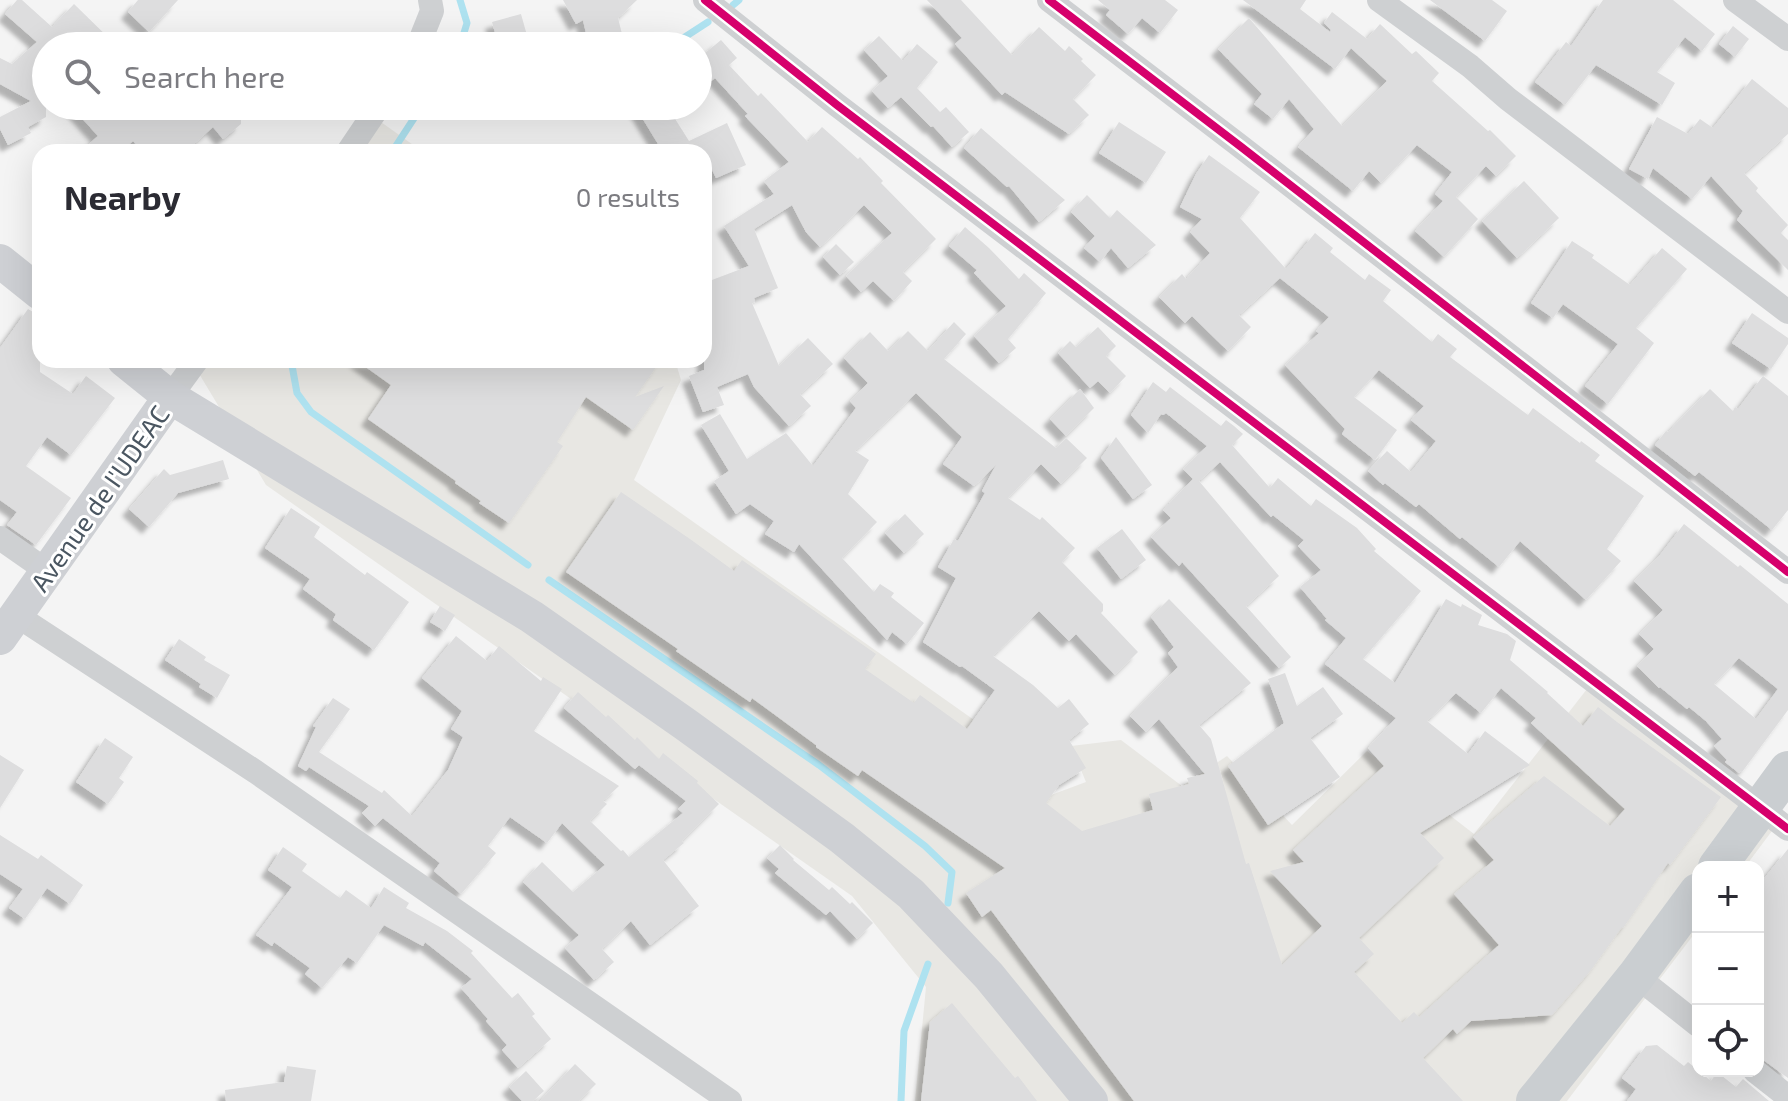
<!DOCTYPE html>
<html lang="en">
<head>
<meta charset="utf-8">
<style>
	:root { --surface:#fff; --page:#f7f7f7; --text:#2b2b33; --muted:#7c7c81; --line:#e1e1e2 }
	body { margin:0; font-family:"Exo 2",sans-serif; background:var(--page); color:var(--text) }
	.controls { position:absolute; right:24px; bottom:24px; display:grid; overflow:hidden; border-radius:16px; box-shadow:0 8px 32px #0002 }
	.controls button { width:72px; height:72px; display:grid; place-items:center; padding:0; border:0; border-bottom:2px solid var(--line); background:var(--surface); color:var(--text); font:40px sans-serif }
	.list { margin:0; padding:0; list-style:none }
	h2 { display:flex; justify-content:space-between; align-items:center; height:104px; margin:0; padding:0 32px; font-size:34px }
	h2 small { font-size:26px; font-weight:400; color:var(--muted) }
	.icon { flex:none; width:44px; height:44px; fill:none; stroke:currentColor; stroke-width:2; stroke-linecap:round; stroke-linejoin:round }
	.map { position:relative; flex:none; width:1788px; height:1101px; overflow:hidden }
	.search { position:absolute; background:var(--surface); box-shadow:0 8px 32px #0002; left:32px; top:32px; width:680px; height:88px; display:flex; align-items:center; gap:20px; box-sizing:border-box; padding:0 28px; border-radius:44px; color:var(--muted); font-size:30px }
	.panel { position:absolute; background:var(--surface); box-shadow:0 8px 32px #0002; left:32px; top:144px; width:680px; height:224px; border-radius:24px }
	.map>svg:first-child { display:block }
</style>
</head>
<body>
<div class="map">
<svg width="1788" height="1101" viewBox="0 0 1788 1101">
	<defs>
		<filter id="shadow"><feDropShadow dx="-7" dy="7" stdDeviation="2" flood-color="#0004"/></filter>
	</defs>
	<rect width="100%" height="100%" fill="#f4f4f4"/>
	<path fill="#e8e7e3" d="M367 112 423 152H341Z
		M206 360H675L681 380 634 480 1001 739 1051 795 1086 782 1071 746 1121 740 1182 786 1227 756 1292 825 1367 751 1474 834 1601 671 1784 815 1745 867H1698V929L1567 1101H915L926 987 852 896 266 485 198 372Z"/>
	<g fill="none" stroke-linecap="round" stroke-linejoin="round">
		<path stroke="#aee2f0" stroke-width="7" d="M733 5 739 0
			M460 46 467 23 460 0
			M671 46 708 22
			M392 152 422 106
			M291 360 297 393 311 412 528 565
			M549 580 819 765 925 846 952 872 948 903
			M901 1101 904 1031 928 964"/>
	</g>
	<path fill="#ddddde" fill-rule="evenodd" filter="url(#shadow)" d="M17 0H22L52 27 74 4 117 46H46V117L28 127 31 133 8 145 0 129V117L31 101 0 84V58L12 64 37 42 5 14Z
		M138 0H178L149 32 128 12Z
		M563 0H637L618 18 625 46H589L583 20 576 24Z
		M927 0H961L1012 55 1039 27 1065 51 1069 46 1083 59 1081 61 1096 75 1073 99 1089 115 1069 134 1005 92 1002 95 955 44 962 38Z
		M1098 0H1165L1178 10 1160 33 1142 18 1128 34 1106 15 1110 10Z
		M1243 0H1306L1300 9 1330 32 1331 30 1324 23 1332 12 1367 39 1380 24 1412 54 1416 51 1439 73 1432 81 1488 131 1490 130 1516 156 1496 176 1486 166 1456 197 1478 219 1444 257 1415 231 1443 201 1435 194 1452 172 1417 145 1381 183 1369 171 1353 191 1298 147 1314 129 1289 99 1273 119 1254 104 1262 94 1218 49 1249 18 1342 126 1387 81 1351 48 1335 69Z
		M1430 0H1492L1507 11 1485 41Z
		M1603 0H1673L1715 34 1702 51 1685 37 1657 72 1675 83 1662 105 1596 65 1565 105 1535 82 1566 42 1571 46Z
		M521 14 528 39 499 46 492 22Z
		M1733 26 1749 39 1735 57 1719 44Z
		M879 36 903 61 917 44 938 62 917 88 940 112 946 107 969 132 952 147 933 126 931 127 901 97 888 108 872 91 888 76 864 50Z
		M721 40 737 58 729 65 758 96 761 93 808 142 822 127 858 159 860 157 883 181 881 183 936 239 903 272 912 281 894 301 873 281 861 292 846 276 892 233 864 205 820 247 806 232 792 205 754 229 778 288 754 298 755 302 752 303 779 366 808 338 833 364 800 394 811 406 789 426 754 387 748 374 717 387 724 405 703 412 689 376 704 370V283L749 266 724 226 774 194 764 181 789 162 745 116 748 114 715 78 711 81 698 67V59Z
		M1752 79 1788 108V134L1744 173 1758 188 1756 191 1788 225 1781 233 1788 240V270L1737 220 1743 211 1711 176 1692 199 1653 168 1648 179 1629 169 1657 117 1688 134 1700 119 1713 128Z
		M71 106H236L233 108 241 117V124L223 139 213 127 185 152H143L133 141 120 152H80L98 136Z
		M635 106H667L689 141 727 123 746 165 716 178 704 152H663Z
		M1119 122 1166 152 1146 183 1099 153Z
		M981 128 1012 155 1065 200 1039 222 1009 186 1007 187 964 148Z
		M1209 155 1260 192 1240 218 1286 269 1315 233 1333 248 1330 252 1365 280 1369 274 1391 290 1383 301 1432 342 1438 334 1457 349 1450 357 1528 415 1533 408 1580 443 1581 441 1600 455 1595 461 1644 496 1607 549 1621 561 1586 600 1520 541 1499 567 1462 537 1460 539 1419 504 1416 507 1385 483 1383 485 1368 471 1387 451 1411 472 1436 441 1411 420 1424 406 1379 370 1354 397 1397 430 1375 460 1342 434 1345 429 1285 365 1319 333 1316 331 1329 317 1280 278 1239 315 1251 327 1228 351 1192 316 1185 323 1159 297 1182 274 1186 279 1210 253 1190 232 1202 219 1180 207 1196 174Z
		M1524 181 1559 218 1517 258 1482 221Z
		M1087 195 1110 218 1117 210 1156 245 1128 268 1111 248 1100 262 1084 248 1095 236 1071 212Z
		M965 227 989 248 1019 279 1024 273 1046 293 1008 339 1016 348 999 363 974 336 1006 306 974 273 977 270 949 246Z
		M1572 241 1594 255 1592 258 1630 285 1662 248 1687 269 1636 328 1654 343 1608 404 1585 386 1618 344 1563 304 1553 318 1531 303Z
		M836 244 854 262 840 275 823 257Z
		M28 309 40 316V372L73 394 86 376 115 398 71 455 47 437 26 466 71 498 36 545 7 525 17 512 0 500V348Z
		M1752 313 1788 338V344L1771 369 1732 343Z
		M954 322 966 334 944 359 1056 448 1066 438 1087 458 1061 484 1041 464 1008 498 1040 520 1042 517 1075 548 1062 562 1103 604V611L1101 613 1138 652 1115 675 1076 634 1069 641 1039 611 993 656 1033 685 1058 708 1069 699 1089 724 1069 740 1086 768 1059 785 1046 803 1082 831 1153 810 1149 794 1189 784 1187 778 1205 774 1159 719 1146 732 1130 716 1178 667 1168 653 1174 647 1151 617 1169 599 1251 683 1199 725 1211 739 1246 864 1249 863 1282 965 1322 926 1270 871 1304 862 1293 850 1384 766 1368 748 1396 718 1325 664 1346 638 1325 620 1327 619 1300 587 1321 570 1298 546 1304 540 1273 515 1271 517 1220 462 1199 481 1279 576 1246 606 1291 657 1279 668 1182 562 1179 566 1151 537 1171 518 1163 510 1193 479 1183 469 1207 446 1166 413 1163 415 1161 414 1148 433 1131 415 1153 382 1166 392 1170 387 1221 426 1226 420 1234 426 1243 434 1232 445 1270 488 1278 478 1311 506 1316 499 1357 528 1376 549 1374 551 1421 591 1363 659 1395 683 1446 599 1461 607 1462 604 1482 615 1478 625 1507 634 1516 641 1510 660 1548 692 1547 693 1583 726 1598 707 1617 722 1721 797 1670 865 1668 863 1623 928 1622 927 1591 970 1552 1015 1471 1021 1457 1034 1453 1029 1423 1058 1463 1101H1134L991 910 982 917 966 893 1005 868 862 770 858 776 816 747V745L752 698 750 702 676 651 678 649 566 572 621 492 690 539 734 571 742 560 876 654 865 669 914 703 920 695 967 729 995 690 962 666 960 667 923 642 956 578 938 567 954 539 958 541 985 493 982 491 996 465 974 486 943 464 962 437 916 393 855 451 869 460 848 494 877 522 842 558 874 592 880 584 894 593 891 597 924 623 907 644 892 632 887 640 799 544 794 552 765 534 774 521 750 504 736 514 714 481 729 471 701 425 720 414 747 459 786 433 813 466 856 408 850 401 868 383 844 358 870 332 888 351 908 331 928 351ZM1501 688 1536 718 1531 723 1625 809 1610 826 1544 776 1473 837 1494 860 1454 894 1499 945 1419 1017 1414 1012 1402 1023 1354 972 1374 954 1359 938 1444 858 1420 833 1530 765 1485 731 1468 754 1427 721 1456 693 1481 713Z
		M1098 327 1116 346 1106 356 1126 376 1110 393 1098 381 1090 388 1058 353 1070 341 1076 347Z
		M356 360H661L635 397 664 386 633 430 586 397 557 442 563 446 509 523 479 503 481 501 455 483 456 481 368 419 391 385Z
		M1763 376 1788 396V510L1772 530 1699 472 1695 476 1655 445 1666 431 1668 432 1710 389 1733 411 1735 407 1738 409Z
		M1080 389 1094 408 1066 436 1050 419Z
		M1116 437 1152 485 1133 499 1101 458Z
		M223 460 229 479 178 493 149 527 129 509 164 469 170 475Z
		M291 508 320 527 314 537 365 575 367 572 409 602 374 650 333 620 336 614 303 589 310 579 265 548Z
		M905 514 924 534 904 553 885 533Z
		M1684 524 1738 567 1740 565 1788 604V710L1742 772 1740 771 1739 773 1725 762 1727 760 1714 746 1722 739 1706 721 1689 707 1687 709 1660 687 1659 688 1637 666 1654 649 1639 634 1663 610 1634 581 1660 555ZM1739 658 1778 689 1756 719 1714 684Z
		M1122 529 1146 560 1121 579 1097 548Z
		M440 606 455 615 445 631 430 622Z
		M456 636 487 661 499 646 541 681 543 677 562 689 534 731 619 786 603 801 607 804 590 821 621 851 623 850 629 857 683 813 678 809 686 801 639 765 635 769 564 708 578 692 606 717 608 715 635 740 637 737 659 759 663 753 698 781 697 783 719 804 682 841 684 843 663 860 699 906 650 945 631 921 602 949 614 962 594 980 565 948 579 935 523 882 542 862 573 892 605 865 562 823 547 843 510 817 488 846 496 853 461 894 434 871 440 863 383 818 375 826 362 813 369 806 309 767 306 771 298 766 316 727 313 726 333 698 350 709 319 752 382 793 384 790 412 816 448 770 463 737 451 729 462 711 422 678Z
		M179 639 206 657 204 660 230 675 217 698 199 687 201 684 165 660Z
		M1285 673 1297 706 1323 687 1343 714 1310 738 1340 777 1268 825 1228 766 1284 723 1268 679Z
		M105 738 133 757 119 778 124 782 108 804 76 782Z
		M0 755 24 770 0 808Z
		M0 835 38 859 41 855 83 885 70 904 47 888 25 919 9 908 23 889 0 874Z
		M780 845 794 859 793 860 829 890 832 887 850 904 852 902 873 923 857 939 830 911 826 915 775 873 779 869 767 858Z
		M283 847 307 864 302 871 340 898 346 890 371 908 384 887 409 903 406 908 447 931 473 951 471 953 512 998 518 993 535 1014 532 1016 551 1039 518 1068 502 1050 507 1045 486 1021 488 1019 461 988 472 979 425 942 423 946 384 925 357 963 348 957 322 988 305 974 310 968 274 942 272 946 256 935 292 887 268 870Z
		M1788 849V1078L1758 1056V886Z
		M952 1003 1015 1078 1018 1076 1037 1101H921L930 1022Z
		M1657 1045 1684 1066 1688 1062 1711 1081 1717 1072 1736 1087 1743 1079 1769 1101H1627L1636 1089 1622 1078 1646 1046Z
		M575 1064 596 1084 579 1101H540Z
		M287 1066 316 1070 311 1101H226L225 1090 284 1082Z
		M526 1071 544 1091 533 1101H522L509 1087Z"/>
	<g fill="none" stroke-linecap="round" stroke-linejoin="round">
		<path stroke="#ced0d2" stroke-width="24" d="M705 0 837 105 1788 829
			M1049 0 1240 146 1788 572
			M1379 0 1470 66 1508 99 1788 312
			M1735 0 1788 39
			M418 46 432 11 430 0
			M348 152 379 106
			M170 397 197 360
			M0 538 47 571
			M16 615 256 772 730 1101
			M1636 976 1698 1025
			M1755 1071 1788 1097"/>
		<path stroke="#ced0d4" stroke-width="34" d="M0 261 40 293
			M124 360 170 397 532 617 685 724 842 838 911 894 989 976 1091 1101
			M0 638 170 397"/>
		<path stroke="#caced1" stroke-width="38" d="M1717 867 1788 770
			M1535 1101 1636 976 1698 892"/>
		<g stroke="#fff" stroke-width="13">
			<path id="cycleway" d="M705 0 837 105 1788 829
				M1049 0 1240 146 1788 572"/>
		</g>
		<use href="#cycleway" stroke="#d6006c" stroke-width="8"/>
	</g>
	<g text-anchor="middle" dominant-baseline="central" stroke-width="6" stroke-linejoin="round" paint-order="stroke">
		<g font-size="26" fill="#4a5661" stroke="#fff">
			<text transform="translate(99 498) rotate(-55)">Avenue de I'UDEAC</text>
		</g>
	</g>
</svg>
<div class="controls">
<button>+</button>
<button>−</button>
<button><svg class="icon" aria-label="locate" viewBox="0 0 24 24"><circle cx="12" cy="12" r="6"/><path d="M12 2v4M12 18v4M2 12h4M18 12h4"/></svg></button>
</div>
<div class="search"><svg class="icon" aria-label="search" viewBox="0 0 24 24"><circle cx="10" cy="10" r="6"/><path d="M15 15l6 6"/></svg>Search here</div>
<section class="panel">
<h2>Nearby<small>0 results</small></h2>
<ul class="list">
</ul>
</section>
</div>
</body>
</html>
